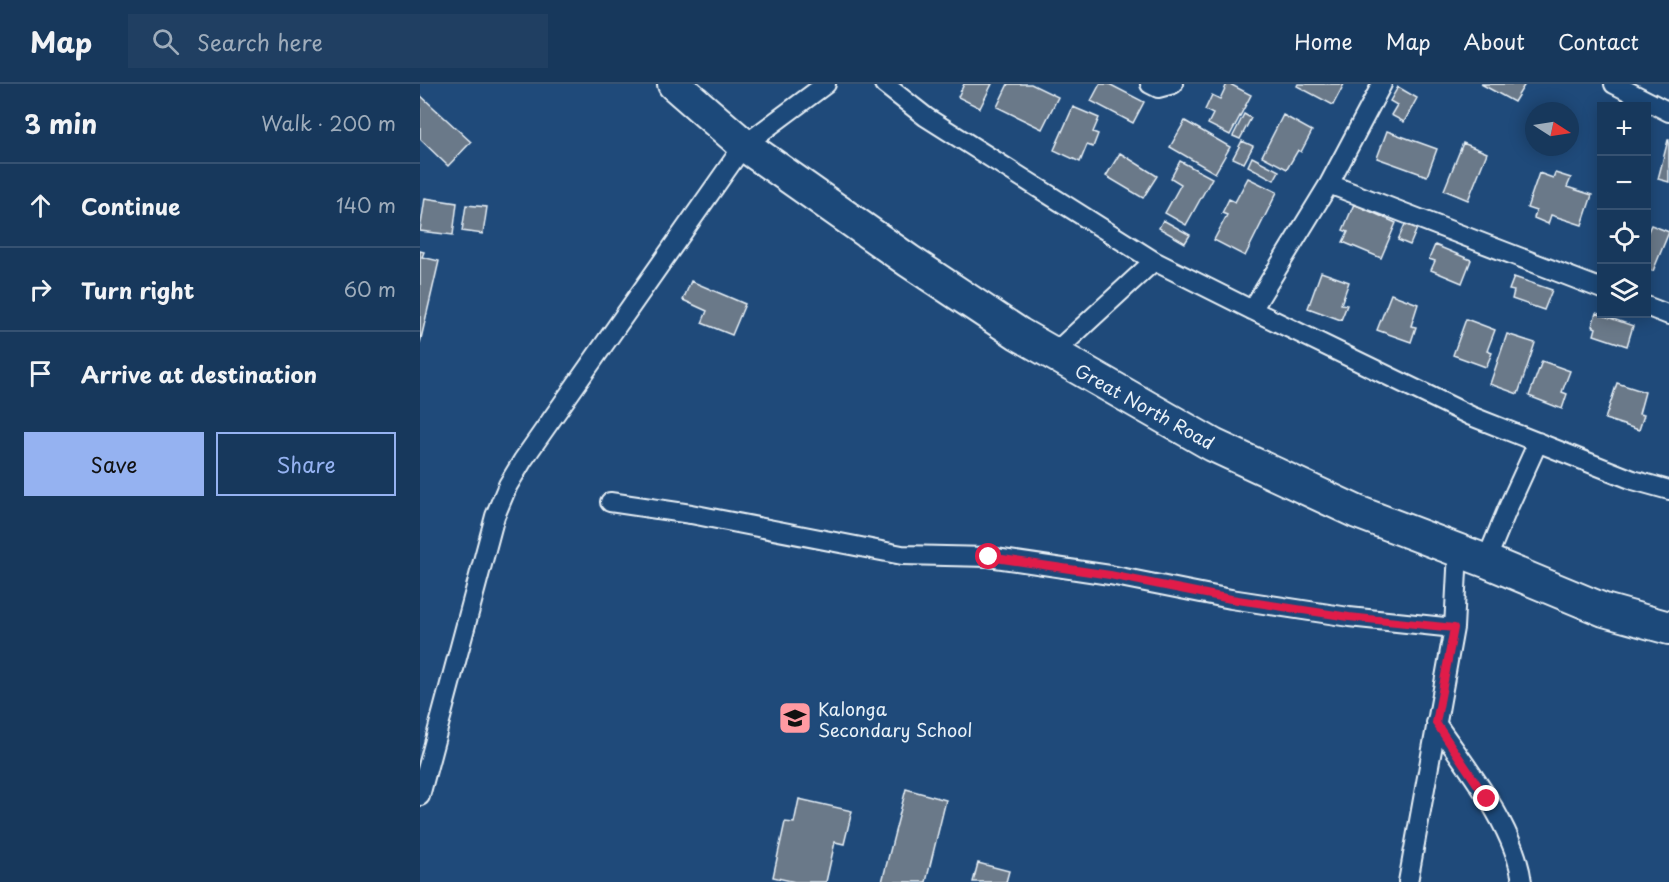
<!DOCTYPE html>
<html lang="en">
<head>
<meta charset="utf-8">
<style>
	:root { --surface:#17385c; --page:#203f62; --text:#f1f3f6; --muted:#9eacbb; --line:#365272; --accent:#95b2f1 }
	body { margin:0; font-family:"Playpen Sans",sans-serif; background:var(--page); color:var(--text) }
	.controls { position:absolute; right:18px; top:18px; display:grid; overflow:hidden; border-radius:0px; box-shadow:0 3px 15px #0003 }
	.controls button { width:54px; height:54px; display:grid; place-items:center; padding:0; border:0; border-bottom:2px solid var(--line); background:var(--surface); color:var(--text); font:30px sans-serif }
	.compass { position:absolute; left:1105px; top:18px; width:54px; height:54px; border-radius:50%; background:var(--surface); box-shadow:0 3px 15px #0003; rotate:102deg }
	.stop { position:absolute; width:18px; height:18px; margin:-14px; border:4px solid #e11d48; border-radius:50%; background:#fff }
	.stop.end { background:#e11d48; border-color:#fff; box-shadow:0 2px 6px #0008 }
	.list { margin:0; padding:0; list-style:none }
	h2 { display:flex; justify-content:space-between; align-items:center; height:78px; margin:0; padding:0 24px; font-size:26px }
	h2 small { font-size:20px; font-weight:400; color:var(--muted) }
	.list li { display:grid; grid-template-columns:39px 1fr auto; gap:18px; align-items:center; box-sizing:border-box; height:84px; padding:0 24px; border-top:2px solid var(--line) }
	.list b { display:block; font-size:22px; white-space:nowrap }
	.list em { font-size:20px; font-style:normal; color:var(--muted) }
	.actions { display:flex; gap:12px; padding:18px 24px }
	.actions a { flex:1; padding:14px 0; border:2px solid var(--accent); border-radius:0px; text-align:center; font-size:21px; color:var(--accent) }
	.actions .main { background:var(--accent); color:#111 }
	.icon { flex:none; width:33px; height:33px; fill:none; stroke:currentColor; stroke-width:2; stroke-linecap:round; stroke-linejoin:round }
	.map { position:relative; flex:none; width:1249px; height:798px; overflow:hidden }
	header { display:flex; align-items:center; gap:36px; box-sizing:border-box; height:84px; padding:0 30px; background:var(--surface); border-bottom:2px solid var(--line) }
	header strong { font-size:28px }
	nav { display:flex; gap:33px; margin-inline-start:auto; font-size:21px }
	.search { width:420px; height:54px; background:var(--page); display:flex; align-items:center; gap:15px; box-sizing:border-box; padding:0 21px; border-radius:0px; color:var(--muted); font-size:22px }
	main { display:flex }
	aside { flex:1; background:var(--surface) }
	.map>svg:first-child { display:block }
</style>
</head>
<body>
<header>
<strong>Map</strong>
<div class="search"><svg class="icon" aria-label="search" viewBox="0 0 24 24"><circle cx="10" cy="10" r="6"/><path d="M15 15l6 6"/></svg>Search here</div>
<nav><a>Home</a><a>Map</a><a>About</a><a>Contact</a></nav>
</header>
<main>
<aside>
<h2>3 min<small>Walk · 200 m</small></h2>
<ul class="list">
<li><svg class="icon" aria-label="ahead" viewBox="0 0 24 24"><path d="M12 20V5M6 11l6-6 6 6"/></svg><div><b>Continue</b></div><em>140 m</em></li>
<li><svg class="icon" aria-label="right" viewBox="0 0 24 24"><path d="M7 20v-9h11M14 6l5 5-5 5"/></svg><div><b>Turn right</b></div><em>60 m</em></li>
<li><svg class="icon" aria-label="arrive" viewBox="0 0 24 24"><path d="M6 21V4h12l-3 4 3 4H6"/></svg><div><b>Arrive at destination</b></div></li>
</ul>
<div class="actions"><a class="main">Save</a><a>Share</a></div>
</aside>
<div class="map">
<svg width="1249" height="798" viewBox="0 0 1249 798">
	<rect width="100%" height="100%" fill="#1f4a7a"/>
	<filter id="ink" filterUnits="userSpaceOnUse"><feTurbulence type="fractalNoise" baseFrequency=".0167" numOctaves="2"/><feDisplacementMap in="SourceGraphic" scale="12" xChannelSelector="R" yChannelSelector="G"/><feConvolveMatrix kernelMatrix="1 2 1 2 8 2 1 2 1" color-interpolation-filters="sRGB"/></filter>
	<g filter="url(#ink)">
		<path fill="#6b7989" stroke="#e8f1f8" stroke-width="1.5" d="M544 0H572L560 24 538 13Z
			M588 0H611L638 13 622 45 577 23Z
			M680 0H689L724 18 713 39 671 17Z
			M807 0H810L831 11 810 51 788 40 793 30 785 26 792 11 800 15Z
			M878 0H924L913 21 877 2Z
			M1061 0H1105L1094 18Z
			M978 3 997 14 984 38 971 31 977 21 970 17Z
			M0 11 51 58 28 82 0 55Z
			M653 23 679 34 673 48 678 50 673 63 667 61 660 78 634 66Z
			M824 30 831 34 820 55 813 52Z
			M863 31 892 47 881 68 878 66 867 85 842 72Z
			M765 37 810 63 795 89 750 63Z
			M967 47 1017 65 1007 92 957 74Z
			M1248 56H1249V98L1238 95Z
			M822 57 833 62 824 79 813 74Z
			M1043 59 1067 69 1048 116 1024 106Z
			M700 69 737 92 723 114 686 92Z
			M832 73 859 87 854 96 828 82Z
			M760 77 792 94 766 141 745 129 761 100 751 94Z
			M1119 89 1133 94 1135 89 1151 94 1147 103 1172 111 1162 141 1131 131 1128 140 1114 134 1116 127 1107 124Z
			M828 94 857 108 825 172 794 156 807 131 802 129 809 115 815 118Z
			M5 114 37 119 33 151 0 147Z
			M934 120 976 139 961 174 923 158 928 148 923 146Z
			M46 121 67 123 63 150 42 147Z
			M743 136 770 151 765 159 739 144Z
			M986 138 998 142 990 161 978 156Z
			M1231 141 1249 148 1233 187 1226 185V152Z
			M1015 161 1051 176 1042 199 1011 186 1015 177 1009 175Z
			M0 167 4 168 2 173 19 177 0 259Z
			M901 188 929 198 921 220 927 221 921 236 888 224Z
			M1094 193 1132 206 1124 226 1092 215 1094 207 1089 206Z
			M271 197 325 220 312 251 282 239 287 227 263 216Z
			M971 210 998 220 991 242 996 243 991 258 957 246Z
			M1176 229 1213 242 1207 262 1174 251 1176 244 1172 242Z
			M1046 235 1075 246 1067 267 1072 269 1066 283 1033 271Z
			M1087 250 1115 259 1098 310 1070 300Z
			M1122 277 1150 287 1142 308 1147 310 1142 325 1109 312Z
			M1197 299 1225 308 1219 330 1224 331 1219 346 1185 335Z
			M486 705 526 716 506 798H462Z
			M379 715 432 727 424 760 415 758 406 798H375L353 793 365 738 374 739Z
			M558 779 589 787 586 798H553Z"/>
		<g fill="none" stroke-linecap="round" stroke-linejoin="round">
			<g stroke="#e8f1f8" stroke-width="22">
				<path id="street" d="M464 0 506 33 734 177 832 226 1051 332 1213 396 1249 406
					M730 0 738 4 753 0
					M1194 0 1249 28
					M909 100 1182 205
					M1226 222 1249 231
					M832 226 909 100 962 0
					M633 270 734 177
					M190 418 271 430 482 471 569 473 690 491 811 515 929 533 1034 544
					M1066 477 1087 426 1118 358
					M1016 639C1047 684 1095 743 1102 798
					M0 712 75 432 88 401 103 376 324 61 406 0
					M988 798 1034 544 1038 467"/>
			</g>
			<g stroke="#e8f1f8" stroke-width="36">
				<path id="highway" d="M254 0 324 61 489 177 599 250 793 361 937 428 1066 477 1184 526 1249 544"/>
			</g>
			<use href="#street" stroke="#1f4a7a" stroke-width="18"/>
			<use href="#highway" stroke="#1f4a7a" stroke-width="32"/>
		</g>
	</g>
	<g fill="none" stroke-linecap="round" stroke-linejoin="round" filter="url(#ink)">
		<path stroke="#e11d48" stroke-width="8" d="M569 473 690 491 811 515 929 533 1034 544 1016 639 1067 715"/>
	</g>
	<defs>
		<g id="school-square" transform="scale(1.725)"><rect x="-9" y="-9" width="18" height="18" rx="4" fill="#ff9aa2" stroke="#1f4a7a"/><path d="M0-5L7-2L0 1L-7-2ZM-4 1L0 2.5L4 1V4Q0 6-4 4Z" fill="#111"/></g>
	</defs>
	<g fill-rule="evenodd">
		<use href="#school-square" x="375" y="634"/>
	</g>
	<g text-anchor="middle" dominant-baseline="central" stroke-width="4.5" stroke-linejoin="round" paint-order="stroke">
		<g font-size="18" fill="#e8f1f8" stroke="#1f4a7a">
			<text transform="translate(725 322) rotate(29)">Great North Road</text>
		</g>
		<g font-size="18" fill="#e8f1f8" stroke="#1f4a7a" text-anchor="start">
			<text x="398" y="624">Kalonga<tspan x="398" dy="21">Secondary School</tspan></text>
		</g>
	</g>
</svg>
<div class="controls">
<button>+</button>
<button>−</button>
<button><svg class="icon" aria-label="locate" viewBox="0 0 24 24"><circle cx="12" cy="12" r="6"/><path d="M12 2v4M12 18v4M2 12h4M18 12h4"/></svg></button>
<button><svg class="icon" aria-label="layers" viewBox="0 0 24 24"><path d="M12 4l9 5-9 5-9-5zM3 14l9 5 9-5"/></svg></button>
</div>
<svg class="compass" viewBox="-18 -18 36 36"><path d="M0-13l5 13h-10z" fill="#e53935"/><path d="M0 13l5-13h-10z" fill="#9eacbb"/></svg>
<div class="stop" style="left:569px;top:473px"></div>
<div class="stop end" style="left:1067px;top:715px"></div>
</div>
</main>
</body>
</html>
